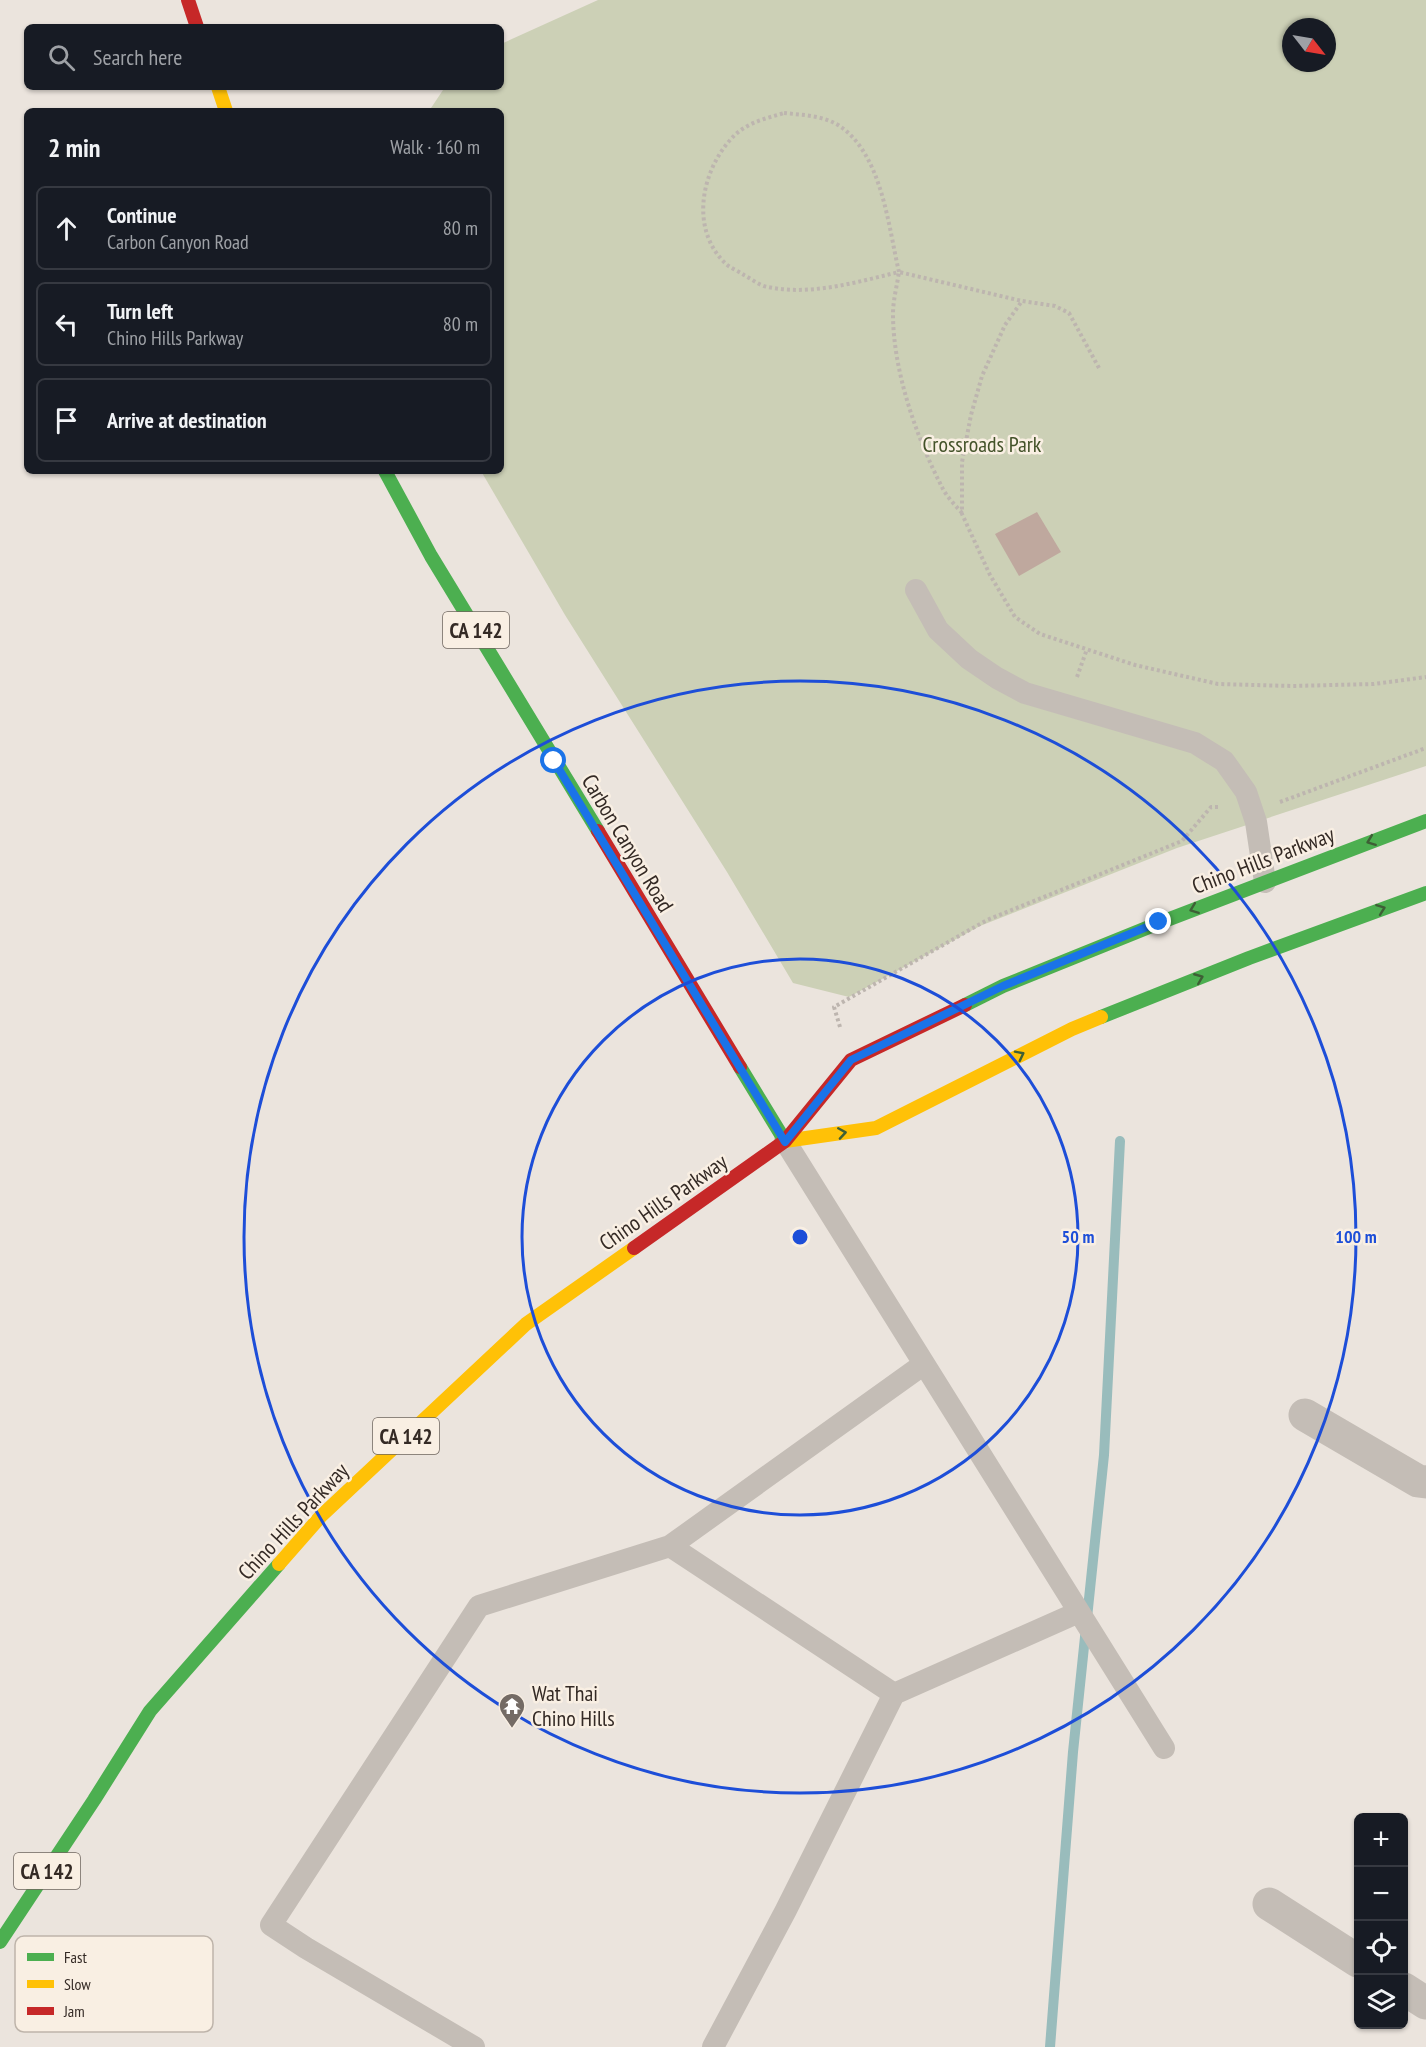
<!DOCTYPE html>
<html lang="en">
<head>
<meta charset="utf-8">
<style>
	:root { --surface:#171b24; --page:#242831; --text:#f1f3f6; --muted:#9ea1a6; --line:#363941 }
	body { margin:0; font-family:"PT Sans Narrow",sans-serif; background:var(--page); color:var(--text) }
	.controls { position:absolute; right:18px; bottom:18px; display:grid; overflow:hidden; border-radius:9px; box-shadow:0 2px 4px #0004 }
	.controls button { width:54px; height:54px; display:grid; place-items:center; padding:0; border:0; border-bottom:2px solid var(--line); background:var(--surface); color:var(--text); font:30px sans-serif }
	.compass { position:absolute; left:1282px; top:18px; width:54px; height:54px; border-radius:50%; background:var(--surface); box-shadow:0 2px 4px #0004; rotate:121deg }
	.stop { position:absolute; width:18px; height:18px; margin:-14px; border:4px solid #1a73e8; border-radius:50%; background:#fff }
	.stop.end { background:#1a73e8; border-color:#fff; box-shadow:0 2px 6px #0008 }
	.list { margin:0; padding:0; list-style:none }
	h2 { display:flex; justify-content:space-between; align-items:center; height:78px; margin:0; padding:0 24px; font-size:26px }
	h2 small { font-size:20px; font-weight:400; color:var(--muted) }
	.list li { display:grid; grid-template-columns:39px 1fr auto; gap:18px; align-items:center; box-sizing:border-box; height:84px; margin:0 12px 12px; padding:0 12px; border:2px solid var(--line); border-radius:9px }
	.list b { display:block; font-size:22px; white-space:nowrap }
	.list p { margin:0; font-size:20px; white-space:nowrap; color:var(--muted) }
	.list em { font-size:20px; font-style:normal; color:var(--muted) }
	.icon { flex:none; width:33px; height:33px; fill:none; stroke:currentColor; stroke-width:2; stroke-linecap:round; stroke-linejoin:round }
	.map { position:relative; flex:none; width:1426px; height:2047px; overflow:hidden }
	.search { position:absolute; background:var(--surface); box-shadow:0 2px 4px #0004; left:24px; top:24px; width:480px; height:66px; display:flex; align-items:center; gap:15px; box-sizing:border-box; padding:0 21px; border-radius:9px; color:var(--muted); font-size:22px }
	.panel { position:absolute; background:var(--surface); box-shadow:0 2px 4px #0004; left:24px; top:108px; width:480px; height:366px; border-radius:9px }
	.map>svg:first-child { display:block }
</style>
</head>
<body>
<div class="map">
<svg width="1426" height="2047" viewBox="0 0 1426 2047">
	<rect width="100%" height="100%" fill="#ebe4dd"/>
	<path fill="#ccd0b6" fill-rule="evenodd" d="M598 0H1426V766L1177 848 980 926 849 997 793 983 727 872 565 615 481 471H501V111H429L445 87H501V44ZM1291 27H1327V63H1291Z"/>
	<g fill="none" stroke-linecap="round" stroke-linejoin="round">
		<path stroke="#99bcbc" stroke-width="10" d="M1050 2047 1073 1752 1104 1455 1120 1141"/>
	</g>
	<path fill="#bfa89e" d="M1037 512 1061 552 1019 576 995 534Z"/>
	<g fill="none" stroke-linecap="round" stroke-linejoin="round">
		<path stroke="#bdb5af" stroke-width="4" stroke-dasharray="3 3" stroke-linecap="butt" d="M784 113C802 115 821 115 838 125 882 153 888 225 899 272 857 282 811 296 768 287 760 286 752 279 744 275 738 271 730 268 725 263 690 229 701 172 731 139 745 123 764 119 784 113Z
			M1099 368 1069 313 1055 306 1022 301 1005 325 982 376 971 415 962 462V514L990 575 1015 617 1040 634 1135 665 1218 684 1292 686 1374 684 1426 677
			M962 513C955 505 946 496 942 487 916 437 893 370 893 314 893 300 897 286 899 272L1022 301
			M1077 677 1087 649
			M1280 802 1426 748
			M840 1027 834 1007 987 920 1182 841 1211 807H1220"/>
		<path stroke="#c4bdb6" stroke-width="22" d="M916 590 938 630 969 659 997 678 1025 693 1195 743 1224 761 1246 792 1256 822 1265 882
			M785 1141 1164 1748
			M924 1364 670 1546 894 1694 1079 1612
			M474 2047 306 1948 271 1925 479 1606 670 1546
			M713 2047 786 1910 894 1694"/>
		<path stroke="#c4bdb6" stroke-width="33" d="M1305 1415 1418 1481 1426 1482
			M1269 1904 1358 1961
			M1404 1989 1426 2003"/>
		<path stroke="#4caf50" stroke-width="14" d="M385 471 431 556 598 831
			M965 1005 1003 986 1159 923 1426 821
			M1101 1017 1249 958 1426 893
			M740 1067 785 1141
			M0 1942 94 1800 150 1711 279 1564"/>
		<path stroke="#ffc107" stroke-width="14" d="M218 87 226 111
			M785 1141 876 1128 1072 1029 1101 1017
			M279 1564 321 1516 526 1324 634 1248"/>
		<path stroke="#c62828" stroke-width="14" d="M188 0 197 27
			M598 831 740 1067
			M634 1248 785 1141 851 1060 965 1005"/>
	</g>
	<defs><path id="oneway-chevron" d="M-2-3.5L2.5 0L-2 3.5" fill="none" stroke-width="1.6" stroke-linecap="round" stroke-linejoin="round" transform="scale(1.5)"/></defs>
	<g stroke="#3e5f36">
		<use href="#oneway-chevron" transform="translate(1371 841) rotate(159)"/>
		<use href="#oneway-chevron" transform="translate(1194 909) rotate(159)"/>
		<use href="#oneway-chevron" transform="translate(1381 909) rotate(-20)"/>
		<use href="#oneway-chevron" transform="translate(1199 978) rotate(-22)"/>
		<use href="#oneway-chevron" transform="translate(1020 1055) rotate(-27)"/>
		<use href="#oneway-chevron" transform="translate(842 1133) rotate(-9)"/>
	</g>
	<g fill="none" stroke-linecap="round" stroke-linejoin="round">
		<path stroke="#1a73e8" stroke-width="8" d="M554 761 785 1142 851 1060 1003 986 1159 922"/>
	</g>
	<g fill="none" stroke="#1d4ed8" stroke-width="3">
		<circle cx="800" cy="1237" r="278"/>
		<circle cx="800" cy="1237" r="556"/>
	</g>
	<defs>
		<g id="temple-pin" transform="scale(1.35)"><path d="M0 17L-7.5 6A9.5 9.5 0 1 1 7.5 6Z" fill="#746b65" stroke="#f9efe3"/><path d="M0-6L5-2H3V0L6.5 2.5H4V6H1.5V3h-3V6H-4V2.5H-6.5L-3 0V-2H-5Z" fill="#fff"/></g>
	</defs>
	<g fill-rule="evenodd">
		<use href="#temple-pin" x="512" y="1706"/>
	</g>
	<g text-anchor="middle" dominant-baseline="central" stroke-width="5" stroke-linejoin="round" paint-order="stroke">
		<g fill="#f9efe3" stroke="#6f655e" stroke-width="1.5">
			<rect x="443" y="612" width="66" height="36" rx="4.5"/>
			<rect x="373" y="1418" width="66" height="36" rx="4.5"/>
			<rect x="14" y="1853" width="66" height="36" rx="4.5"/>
		</g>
		<g font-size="21" font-weight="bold" fill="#342a25">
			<text x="476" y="630">CA 142</text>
			<text x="406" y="1436">CA 142</text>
			<text x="47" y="1871">CA 142</text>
		</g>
		<g font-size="22" fill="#435229" stroke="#f9efe3">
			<text x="982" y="444">Crossroads Park</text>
		</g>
		<g font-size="22" fill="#342a25" stroke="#f9efe3">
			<text transform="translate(628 843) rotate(59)">Carbon Canyon Road</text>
			<text transform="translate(1263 860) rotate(-21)">Chino Hills Parkway</text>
			<text transform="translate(663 1202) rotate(-35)">Chino Hills Parkway</text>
			<text transform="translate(293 1521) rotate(-47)">Chino Hills Parkway</text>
		</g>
		<g font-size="22" fill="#342a25" stroke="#f9efe3" text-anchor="start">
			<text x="532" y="1693">Wat Thai<tspan x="532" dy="25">Chino Hills</tspan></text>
		</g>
	</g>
	<rect x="15" y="1936" width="198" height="96" rx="9" fill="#f9efe3" stroke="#beb4aa" stroke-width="1.5"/>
	<rect x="27" y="1953" width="27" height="8" fill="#4caf50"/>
	<rect x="27" y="1980" width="27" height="8" fill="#ffc107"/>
	<rect x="27" y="2007" width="27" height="8" fill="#c62828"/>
	<g font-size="16" fill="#342a25">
		<text x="64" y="1963">Fast</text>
		<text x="64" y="1990">Slow</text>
		<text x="64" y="2017">Jam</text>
	</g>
	<circle cx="800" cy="1237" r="9" fill="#1d4ed8" stroke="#f9efe3" stroke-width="3"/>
	<g font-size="18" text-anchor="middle" font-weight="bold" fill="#1d4ed8" stroke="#f9efe3" stroke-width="5" stroke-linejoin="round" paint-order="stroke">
		<text x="1078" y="1243">50 m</text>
		<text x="1356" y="1243">100 m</text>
	</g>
</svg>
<div class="controls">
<button>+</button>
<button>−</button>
<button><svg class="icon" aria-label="locate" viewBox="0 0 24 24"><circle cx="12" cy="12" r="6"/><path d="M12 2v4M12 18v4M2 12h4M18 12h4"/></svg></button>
<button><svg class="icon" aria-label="layers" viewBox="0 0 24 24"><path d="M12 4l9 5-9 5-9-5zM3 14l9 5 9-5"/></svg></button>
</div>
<svg class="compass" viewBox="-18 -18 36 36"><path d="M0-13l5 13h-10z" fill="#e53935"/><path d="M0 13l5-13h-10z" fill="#9ea1a6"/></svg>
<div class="stop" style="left:554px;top:761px"></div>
<div class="stop end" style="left:1159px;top:922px"></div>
<div class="search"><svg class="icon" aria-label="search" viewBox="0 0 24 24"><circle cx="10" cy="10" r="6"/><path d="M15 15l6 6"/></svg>Search here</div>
<section class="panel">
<h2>2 min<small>Walk · 160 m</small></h2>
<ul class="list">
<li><svg class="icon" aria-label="ahead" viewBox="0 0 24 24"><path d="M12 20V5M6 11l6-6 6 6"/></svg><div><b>Continue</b><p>Carbon Canyon Road</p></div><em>80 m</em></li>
<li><svg class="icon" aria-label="left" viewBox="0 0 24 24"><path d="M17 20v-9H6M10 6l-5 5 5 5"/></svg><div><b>Turn left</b><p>Chino Hills Parkway</p></div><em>80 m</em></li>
<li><svg class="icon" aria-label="arrive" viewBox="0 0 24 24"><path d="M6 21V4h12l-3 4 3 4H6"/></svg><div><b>Arrive at destination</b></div></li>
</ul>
</section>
</div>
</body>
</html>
